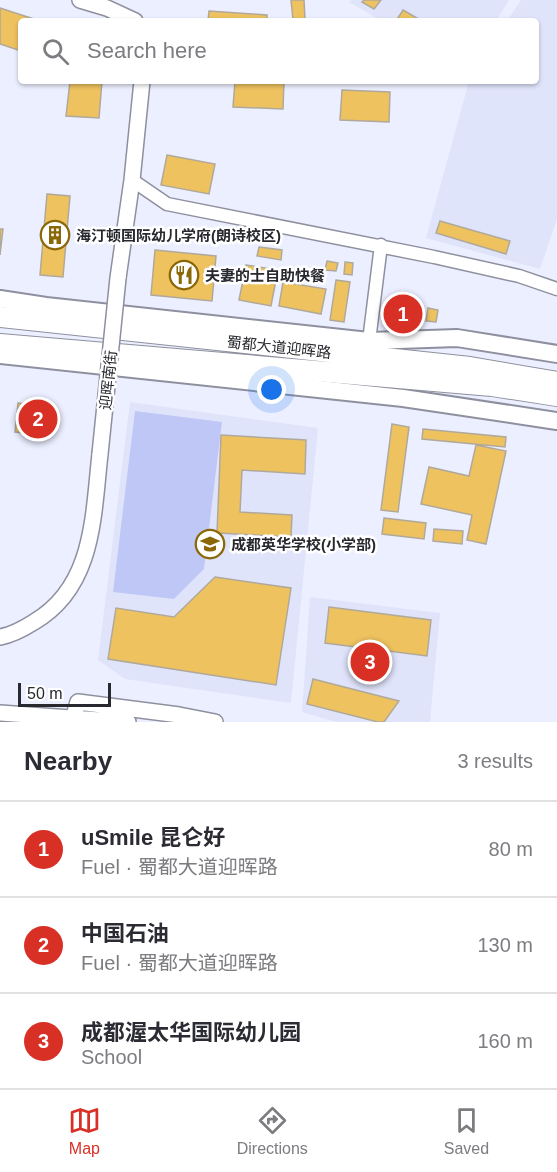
<!DOCTYPE html>
<html lang="en">
<head>
<meta charset="utf-8">
<style>
	:root { --surface:#fff; --page:#f2f2f3; --text:#2b2b33; --muted:#7c7c81; --line:#e1e1e2; --accent:#d93025 }
	body { margin:0; font-family:Arial,"Noto Sans SC",sans-serif; background:var(--page); color:var(--text) }
	.scale { position:absolute; left:18px; bottom:15px; width:93px; box-sizing:border-box; padding-left:6px; border:3px solid #28292f; border-top:0; font-size:16px; line-height:21px; white-space:nowrap; color:#28292f; -webkit-text-stroke:4px #fff; paint-order:stroke }
	.you { position:absolute; left:272px; top:390px; width:21px; height:21px; margin:-15px; border:4px solid #fff; border-radius:50%; background:#1a73e8; box-shadow:0 0 0 9px #1a73e833 }
	.badge { display:grid; place-items:center; width:39px; height:39px; border-radius:50%; background:var(--accent); color:#fff; font-size:20px; font-weight:700 }
	.pin { position:absolute; translate:-50% -50%; border:3px solid #fff; box-shadow:0 2px 6px #0006 }
	.list { margin:0; padding:0; list-style:none }
	h2 { display:flex; justify-content:space-between; align-items:center; height:78px; margin:0; padding:0 24px; font-size:26px }
	h2 small { font-size:20px; font-weight:400; color:var(--muted) }
	.list li { display:grid; grid-template-columns:39px 1fr auto; gap:18px; align-items:center; box-sizing:border-box; height:96px; padding:0 24px; border-top:2px solid var(--line) }
	.list b { display:block; font-size:22px; white-space:nowrap }
	.list p { margin:0; font-size:20px; white-space:nowrap; color:var(--muted) }
	.list em { font-size:20px; font-style:normal; color:var(--muted) }
	.icon { flex:none; width:33px; height:33px; fill:none; stroke:currentColor; stroke-width:2; stroke-linecap:round; stroke-linejoin:round }
	.map { position:relative; flex:none; width:557px; height:722px; overflow:hidden }
	.search { position:absolute; background:var(--surface); box-shadow:0 2px 4px #0004; left:18px; right:18px; top:18px; height:66px; display:flex; align-items:center; gap:15px; box-sizing:border-box; padding:0 21px; border-radius:6px; color:var(--muted); font-size:22px }
	.sheet { height:366px; background:var(--surface) }
	nav { display:flex; justify-content:space-around; align-items:center; box-sizing:border-box; height:84px; border-top:2px solid var(--line); background:var(--surface); font-size:16px; color:var(--muted) }
	nav a { display:grid; justify-items:center; gap:3px }
	nav .on { color:var(--accent) }
	.map>svg:first-child { display:block }
</style>
</head>
<body>
<div class="map">
<svg width="557" height="722" viewBox="0 0 557 722">
	<rect width="100%" height="100%" fill="#ecefff"/>
	<path fill="#e0e4fb" d="M351 0H509L496 21H382L349 2Z
		M521 0H557V219L540 269 426 238 469 81H536V21H507Z
		M130 402 318 428 291 703 125 679 98 660Z
		M310 597 440 613 430 722H336L302 712Z"/>
	<path fill="#bfc7f7" d="M135 411 222 422 204 569 174 599 113 592Z"/>
	<path fill="#eec25f" stroke="#b0a99b" stroke-width="1.5" d="M291 0H304L305 19 293 20Z
		M364 0H381L374 9 362 2Z
		M0 8 40 21H21V51L0 44Z
		M403 10 422 21H396Z
		M209 11 267 15V21H208Z
		M70 81H102L99 118 66 116Z
		M235 81H284L283 109 233 107Z
		M342 90 390 92 389 122 340 120Z
		M167 155 215 164 209 194 161 185Z
		M47 194 70 196 63 277 40 275Z
		M440 221 510 241 506 254 436 233Z
		M0 229H3L0 255Z
		M259 247 282 250 281 260 257 256Z
		M155 250 216 256 212 301 151 295Z
		M327 261 338 263 336 271 325 270Z
		M345 262 353 263 352 275 344 274Z
		M246 265 278 270 271 306 239 300Z
		M336 280 350 282 344 322 330 320Z
		M283 282 326 289 321 314 279 306Z
		M392 301 418 305 414 327 389 322Z
		M428 308 438 310 436 322 426 321Z
		M18 403 50 407 47 435 15 432Z
		M392 424 409 427 398 512 381 510Z
		M423 429 506 437 505 447 422 439Z
		M221 435 306 440 305 474 242 470 240 512 292 515 291 537 217 533Z
		M476 445 506 451 486 544 467 540 472 515 421 504 429 467 469 476Z
		M384 518 426 523 424 539 382 534Z
		M434 529 463 531 462 544 433 541Z
		M215 577 291 588 276 685 108 659 116 608 174 617Z
		M329 607 431 620 427 656 325 643Z
		M313 679 399 701 384 722H378L307 704Z"/>
	<g fill="none" stroke-linecap="round" stroke-linejoin="round">
		<g stroke="#8e909f" stroke-width="15">
			<path id="minor" d="M132 180 167 204 434 257 519 276 557 289
				M369 341 381 245"/>
		</g>
		<g stroke="#8e909f" stroke-width="18">
			<path id="tertiary" d="M80 0 107 8 135 21
				M118 278 132 180 142 81
				M0 637C12 635 23 629 34 622 94 587 93 517 100 454
				M0 713 128 722
				M72 722 78 702 179 715 215 722"/>
		</g>
		<g stroke="#8e909f" stroke-width="20">
			<path id="secondary" d="M0 299 46 306 369 341 457 338 557 354
				M0 355 403 398 557 421"/>
		</g>
		<g stroke="#8e909f" stroke-width="22">
			<path id="trunk" d="M0 317 470 367 557 382
				M0 344 492 386 557 396"/>
		</g>
		<use href="#minor" stroke="#fff" stroke-width="12"/>
		<use href="#tertiary" stroke="#fff" stroke-width="15"/>
		<use href="#secondary" stroke="#fff" stroke-width="16"/>
		<use href="#trunk" stroke="#fff" stroke-width="20"/>
		<g stroke="#8e909f" stroke-width="18" stroke-linecap="butt">
			<path id="tertiary-bridge" d="M100 454 118 278"/>
		</g>
		<use href="#tertiary-bridge" stroke="#fff" stroke-width="15"/>
	</g>
	<defs>
		<g id="building-ring" transform="scale(1.5)"><circle r="9.5" fill="#fff" stroke="#8a6807" stroke-width="1.5"/><path d="M-4-6H4V6H1V3H-1V6H-4ZM-2.5-4.3h1.7v1.8h-1.7ZM.8-4.3h1.7v1.8H.8ZM-2.5-1h1.7V.8h-1.7ZM.8-1h1.7V.8H.8Z" fill="#8a6807"/></g>
		<g id="restaurant-ring" transform="scale(1.5)"><circle r="9.5" fill="#fff" stroke="#8a6807" stroke-width="1.5"/><path d="M-5-6h1v4h1v-4h1v4h1v-4h1v5L-1.5 .5V6h-2V.5L-5-1ZM5-6V6H3V1.5H1.5Q1.5-4 5-6Z" fill="#8a6807"/></g>
		<g id="school-ring" transform="scale(1.5)"><circle r="9.5" fill="#fff" stroke="#8a6807" stroke-width="1.5"/><path d="M0-5L7-2L0 1L-7-2ZM-4 1L0 2.5L4 1V4Q0 6-4 4Z" fill="#8a6807"/></g>
	</defs>
	<g fill-rule="evenodd">
		<use href="#building-ring" x="55" y="235"/>
		<use href="#restaurant-ring" x="184" y="275"/>
		<use href="#school-ring" x="210" y="544"/>
	</g>
	<g text-anchor="middle" dominant-baseline="central" stroke-width="5" stroke-linejoin="round" paint-order="stroke">
		<g font-size="15" font-weight="bold" fill="#28292f" stroke="#fff" text-anchor="start">
			<text x="76" y="235">海汀顿国际幼儿学府(朗诗校区)</text>
			<text x="205" y="275">夫妻的士自助快餐</text>
			<text x="231" y="544">成都英华学校(小学部)</text>
		</g>
		<g font-size="15" fill="#28292f" stroke="#fff">
			<text transform="translate(279 347) rotate(6)">蜀都大道迎晖路</text>
			<text transform="translate(108 380) rotate(-84)">迎晖南街</text>
		</g>
	</g>
</svg>
<div class="scale">50 m</div>
<div class="you"></div>
<div class="pin badge" style="left:403px;top:314px">1</div>
<div class="pin badge" style="left:38px;top:419px">2</div>
<div class="pin badge" style="left:370px;top:662px">3</div>
<div class="search"><svg class="icon" aria-label="search" viewBox="0 0 24 24"><circle cx="10" cy="10" r="6"/><path d="M15 15l6 6"/></svg>Search here</div>
</div>
<section class="sheet">
<h2>Nearby<small>3 results</small></h2>
<ul class="list">
<li><span class="badge">1</span><div><b>uSmile 昆仑好</b><p>Fuel · 蜀都大道迎晖路</p></div><em>80 m</em></li>
<li><span class="badge">2</span><div><b>中国石油</b><p>Fuel · 蜀都大道迎晖路</p></div><em>130 m</em></li>
<li><span class="badge">3</span><div><b>成都渥太华国际幼儿园</b><p>School</p></div><em>160 m</em></li>
</ul>
</section>
<nav>
<a class="on"><svg class="icon" aria-label="map" viewBox="0 0 24 24"><path d="M3 6l6-2 6 2 6-2v14l-6 2-6-2-6 2zM9 4v14M15 6v14"/></svg>Map</a>
<a><svg class="icon" aria-label="directions" viewBox="0 0 24 24"><path d="M12 3l9 9-9 9-9-9zM9 14v-3h6M13 9l2 2-2 2"/></svg>Directions</a>
<a><svg class="icon" aria-label="saved" viewBox="0 0 24 24"><path d="M7 4h10v16l-5-4-5 4z"/></svg>Saved</a>
</nav>
</body>
</html>
